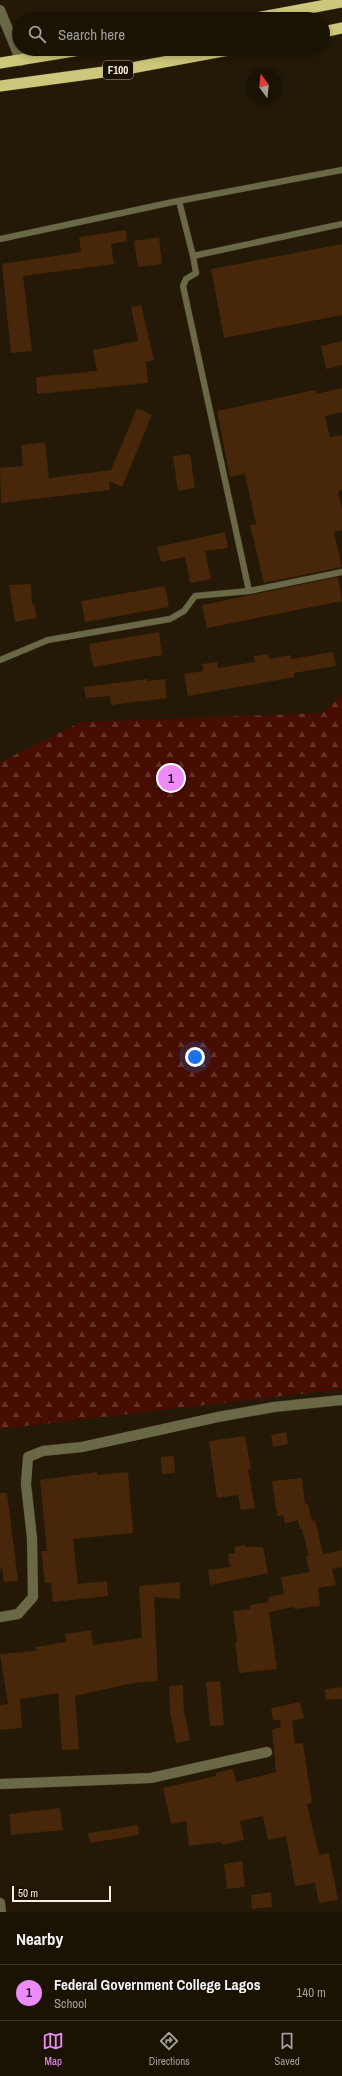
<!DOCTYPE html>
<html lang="en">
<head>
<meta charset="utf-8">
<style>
	:root { --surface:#1a1304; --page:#272013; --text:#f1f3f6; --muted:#9f9e9a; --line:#383226; --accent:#ed8cf9 }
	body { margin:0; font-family:"Archivo Narrow",sans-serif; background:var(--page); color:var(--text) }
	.compass { position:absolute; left:246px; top:68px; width:36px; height:36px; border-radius:50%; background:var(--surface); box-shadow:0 2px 6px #0003; rotate:345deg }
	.scale { position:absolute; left:12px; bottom:10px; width:99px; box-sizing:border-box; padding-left:4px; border:2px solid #f6efe3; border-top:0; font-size:11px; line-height:14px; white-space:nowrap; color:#f6efe3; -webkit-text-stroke:3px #1a1001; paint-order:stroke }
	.you { position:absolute; left:195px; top:1057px; width:14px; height:14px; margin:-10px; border:3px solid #fff; border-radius:50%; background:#1a73e8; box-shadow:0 0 0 6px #1a73e833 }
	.badge { display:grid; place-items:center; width:26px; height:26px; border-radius:50%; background:var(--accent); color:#111; font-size:13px; font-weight:700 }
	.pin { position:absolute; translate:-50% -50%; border:2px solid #fff; box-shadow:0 1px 4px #0006 }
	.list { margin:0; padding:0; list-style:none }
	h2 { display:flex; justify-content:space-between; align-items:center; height:52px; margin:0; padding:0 16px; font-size:17px }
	h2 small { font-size:13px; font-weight:400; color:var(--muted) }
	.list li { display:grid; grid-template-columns:26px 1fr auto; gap:12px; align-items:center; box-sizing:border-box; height:56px; padding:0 16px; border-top:1px solid var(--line) }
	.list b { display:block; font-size:15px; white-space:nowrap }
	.list p { margin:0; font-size:13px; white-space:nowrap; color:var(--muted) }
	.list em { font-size:13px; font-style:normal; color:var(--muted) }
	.icon { flex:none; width:22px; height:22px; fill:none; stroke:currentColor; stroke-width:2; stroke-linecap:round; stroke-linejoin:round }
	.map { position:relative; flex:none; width:342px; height:1912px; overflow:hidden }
	.search { position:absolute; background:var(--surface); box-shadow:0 2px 6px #0003; left:12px; right:12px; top:12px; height:44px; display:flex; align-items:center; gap:10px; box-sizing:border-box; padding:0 14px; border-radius:22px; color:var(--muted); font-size:15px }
	.sheet { height:108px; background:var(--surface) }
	nav { display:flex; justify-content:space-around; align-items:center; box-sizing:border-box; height:56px; border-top:1px solid var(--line); background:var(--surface); font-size:11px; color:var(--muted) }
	nav a { display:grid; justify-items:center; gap:2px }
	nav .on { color:var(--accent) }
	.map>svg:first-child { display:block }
</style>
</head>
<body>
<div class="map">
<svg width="342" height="1912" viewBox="0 0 342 1912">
	<defs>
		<pattern id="forest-firs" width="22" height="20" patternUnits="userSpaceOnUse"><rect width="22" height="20" fill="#470d02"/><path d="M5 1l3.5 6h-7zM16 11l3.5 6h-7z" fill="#623127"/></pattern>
	</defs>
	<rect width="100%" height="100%" fill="#231906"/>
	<path fill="url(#forest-firs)" d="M342 694V1389L0 1429V762L81 722 323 713Z"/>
	<path fill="#472609" d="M126 230 127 241 111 244 114 264 23 276 32 351 11 353 2 264 81 252 79 237Z
		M159 237 162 264 138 267 134 241Z
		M342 244V315L224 338 211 269Z
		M141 305 154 360 146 362 148 383 37 394 36 377 97 371 93 350 138 341 131 307Z
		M342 341V365L326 369 321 346Z
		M342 388V412L325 416 330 437 342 435V490L338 491 342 509V530L334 532 342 567 264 583 250 525 256 524 245 474 230 477 217 411 315 390 316 394Z
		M137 408 152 415 122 487 109 481 110 490 1 503 0 468 23 466 21 445 45 442 49 478 111 470Z
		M190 454 195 488 178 491 173 456Z
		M225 532 228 548 205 551 211 579 190 583 185 557 161 562 157 547Z
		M338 577 342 601 207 628 202 605Z
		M31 584 32 604H34L37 618 15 622 9 585Z
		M165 586 169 607 85 622 81 601Z
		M159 632 162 655 93 667 89 644Z
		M333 652 336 666 294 673V677L188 696 184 674 203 671 202 664 217 662 218 668 255 662 254 656 268 654 269 659 290 655 291 659Z
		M147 679V681L165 679 167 698 111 705 110 696 86 698 84 687Z
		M286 1432 288 1444 273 1447 271 1435Z
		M245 1436 251 1469H248L255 1508 241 1510 238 1495 217 1498 209 1441Z
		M174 1456 175 1473 162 1474 161 1457Z
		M97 1472V1475L128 1472 133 1533 73 1539 78 1584 107 1581 108 1596 53 1602 51 1583H45L41 1551H47L40 1480Z
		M302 1478 305 1504H308L312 1521 315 1520 323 1554 342 1550V1567L332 1569 336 1585 318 1588 320 1606 294 1609V1607L269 1612 277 1669 239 1673 235 1642H237L233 1611 250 1609V1605L269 1602 268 1597 284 1594 281 1577 309 1572 306 1557 309 1556 302 1529H300L298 1520 285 1524 283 1515 277 1516 272 1481Z
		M0 1493H7L18 1581 4 1582 2 1568 0 1569Z
		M245 1545V1547H263L268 1573 210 1585 208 1570 230 1567 228 1554 235 1553 234 1547Z
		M180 1582V1599L154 1597 158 1681 133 1683 75 1696 79 1749 62 1750 58 1693 20 1699 22 1728 0 1730V1705L8 1704 0 1654 36 1651 35 1647 66 1642 65 1634 91 1630 93 1645 142 1638 139 1586Z
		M220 1681 224 1725 210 1726 206 1682Z
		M183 1685 184 1715H185L190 1740 176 1743 170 1712 169 1686Z
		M342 1687V1699L326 1700 325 1689Z
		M300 1702 304 1718 292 1721 295 1744 303 1743 312 1803 307 1804 319 1855 329 1853 338 1900 319 1903 315 1883 295 1886 286 1836 268 1840 263 1816 240 1821 244 1840 222 1845 221 1842 189 1846 186 1821 171 1824 163 1788 216 1776V1773L233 1769 236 1782 276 1772 272 1730 281 1727 280 1720H273L271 1708Z
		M60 1808 63 1830 11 1835 9 1814Z
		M138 1825 139 1835 90 1843 88 1833Z
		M242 1861 245 1887 227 1889 224 1864Z
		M271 1892 272 1907 252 1909 251 1895Z"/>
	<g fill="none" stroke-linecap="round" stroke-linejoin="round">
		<g stroke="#3c3321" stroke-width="7">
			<path id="service" d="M179 201 193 256 342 224
				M0 239 173 202 342 170
				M193 256 196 273 186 279 183 286 249 591
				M0 660 48 640 170 619 184 611 195 596 249 591 342 572"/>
		</g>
		<g stroke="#3c3321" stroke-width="11">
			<path id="minor" d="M0 10 21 61
				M0 1617 18 1614 33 1597 32 1538 26 1484 28 1457 43 1451 82 1447 218 1417 274 1407 342 1400
				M0 1784 151 1778 267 1752
				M0 1903 1 1912"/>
		</g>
		<g stroke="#3c3321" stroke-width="12">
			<path id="trunk" d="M251 19 342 2
				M323 32 342 28
				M0 63 86 49
				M0 86 126 69 234 49"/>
		</g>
		<use href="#service" stroke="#6a6847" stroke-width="6"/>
		<use href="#minor" stroke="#6a6847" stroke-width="10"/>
		<use href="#trunk" stroke="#ccc77a" stroke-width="11"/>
	</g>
	<g text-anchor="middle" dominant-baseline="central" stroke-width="4" stroke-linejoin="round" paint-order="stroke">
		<rect fill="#1a1001" stroke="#b4ac9f" stroke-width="1" x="103" y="61" width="30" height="18" rx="3"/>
		<g font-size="11" font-weight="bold" fill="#f6efe3">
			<text x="118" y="70">F100</text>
		</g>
	</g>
</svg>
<svg class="compass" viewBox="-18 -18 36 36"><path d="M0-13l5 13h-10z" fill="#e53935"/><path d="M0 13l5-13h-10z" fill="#9f9e9a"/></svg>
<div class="scale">50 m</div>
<div class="you"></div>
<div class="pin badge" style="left:171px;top:778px">1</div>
<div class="search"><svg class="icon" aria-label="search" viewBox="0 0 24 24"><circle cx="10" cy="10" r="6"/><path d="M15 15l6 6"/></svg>Search here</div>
</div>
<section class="sheet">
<h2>Nearby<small></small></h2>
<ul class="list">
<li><span class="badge">1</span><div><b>Federal Government College Lagos</b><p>School</p></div><em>140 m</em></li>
</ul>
</section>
<nav>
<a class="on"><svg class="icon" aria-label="map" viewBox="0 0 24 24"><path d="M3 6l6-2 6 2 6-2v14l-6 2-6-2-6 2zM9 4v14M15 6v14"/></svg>Map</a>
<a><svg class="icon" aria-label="directions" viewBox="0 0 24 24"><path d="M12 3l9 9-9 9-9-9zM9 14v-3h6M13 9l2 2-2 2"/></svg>Directions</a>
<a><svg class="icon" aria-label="saved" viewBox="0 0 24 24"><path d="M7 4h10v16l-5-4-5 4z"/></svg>Saved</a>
</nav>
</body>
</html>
